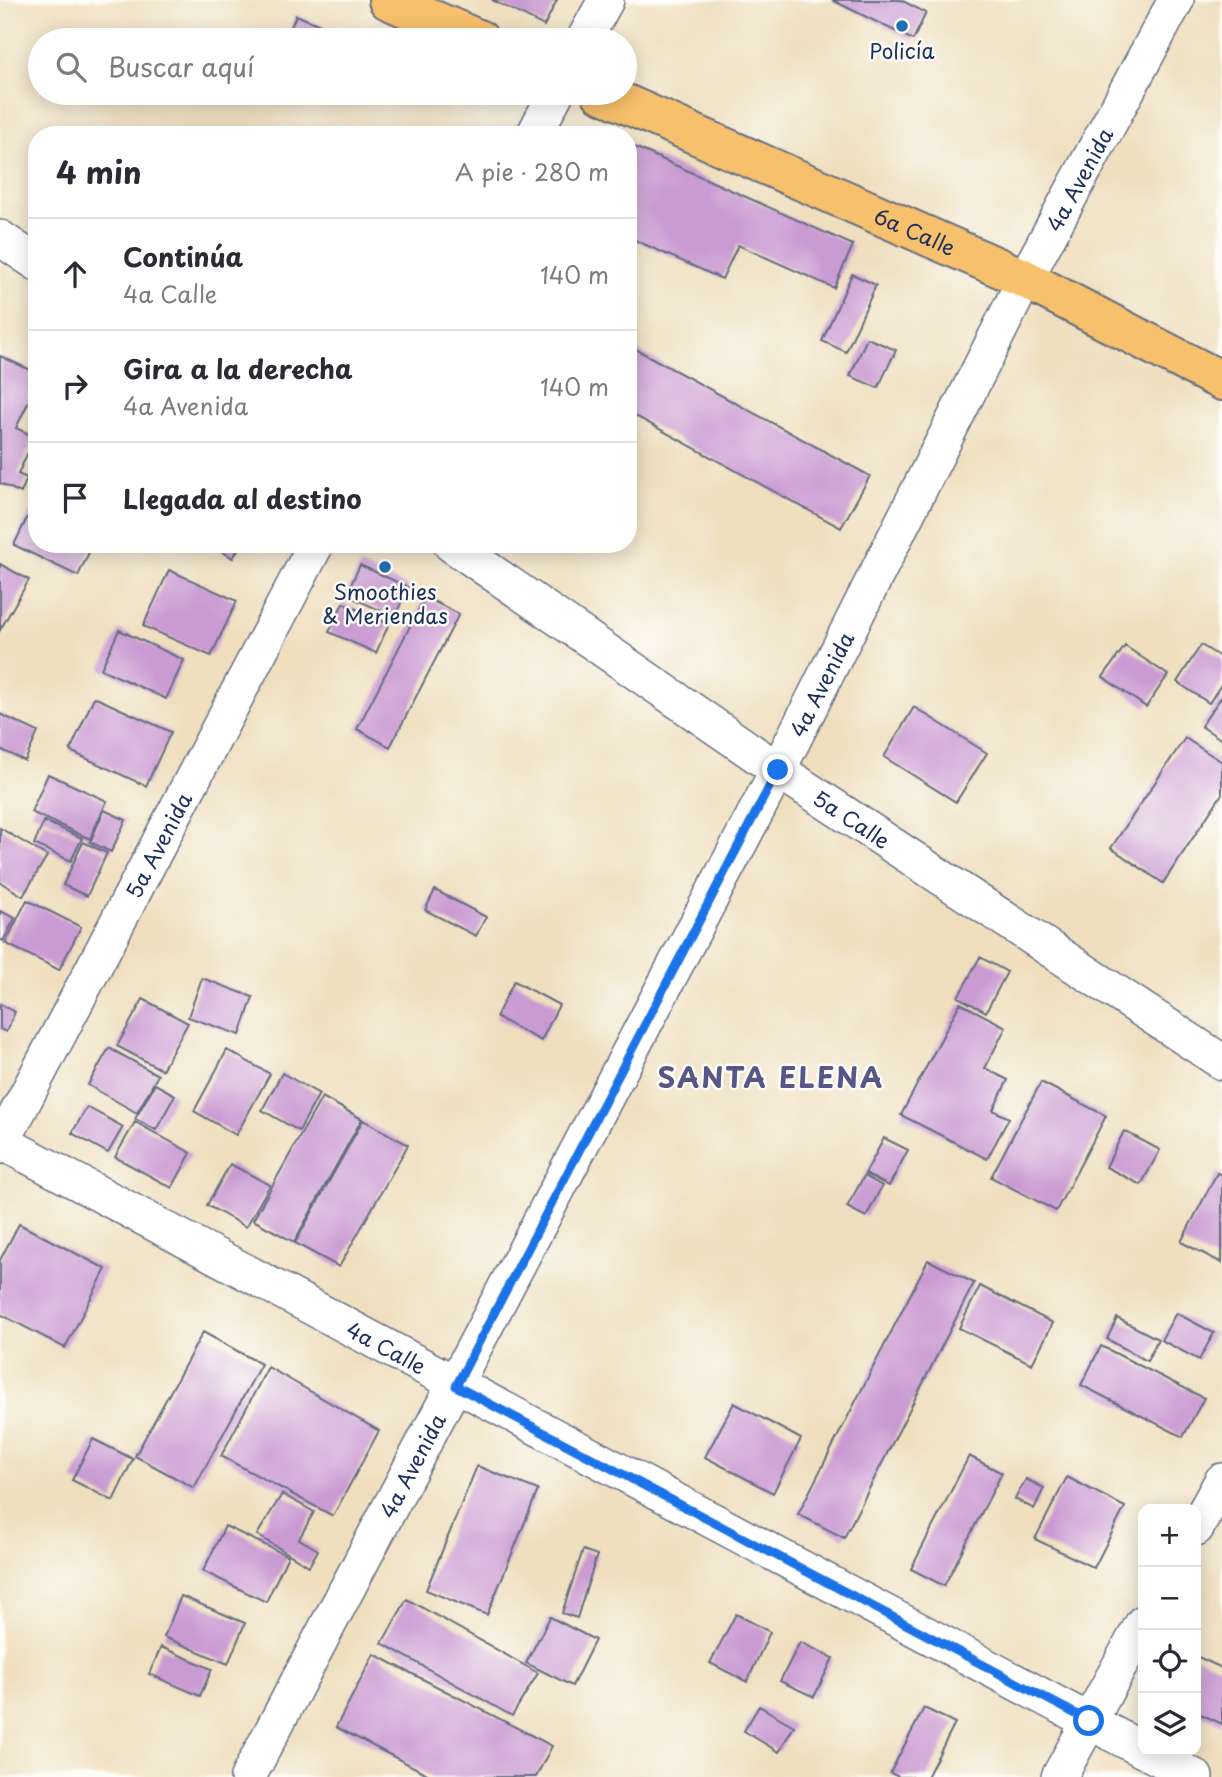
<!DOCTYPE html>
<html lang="es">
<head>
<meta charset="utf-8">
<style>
	:root { --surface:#fff; --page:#f7f7f7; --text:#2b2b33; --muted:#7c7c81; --line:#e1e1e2 }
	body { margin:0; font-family:"Playpen Sans",sans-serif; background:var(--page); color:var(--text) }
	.controls { position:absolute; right:21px; bottom:21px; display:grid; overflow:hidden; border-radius:14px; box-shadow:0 4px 18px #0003 }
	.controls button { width:63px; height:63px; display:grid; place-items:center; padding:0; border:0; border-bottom:2px solid var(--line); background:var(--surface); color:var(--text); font:35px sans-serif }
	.stop { position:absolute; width:21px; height:21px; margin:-16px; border:5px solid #1a73e8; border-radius:50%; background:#fff }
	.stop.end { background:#1a73e8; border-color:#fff; box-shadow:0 2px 7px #0008 }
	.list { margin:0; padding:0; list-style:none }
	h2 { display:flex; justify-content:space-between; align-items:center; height:91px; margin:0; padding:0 28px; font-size:30px }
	h2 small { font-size:23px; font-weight:400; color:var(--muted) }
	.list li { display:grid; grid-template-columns:46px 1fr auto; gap:21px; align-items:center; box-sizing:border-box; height:112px; padding:0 28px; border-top:2px solid var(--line) }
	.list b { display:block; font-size:26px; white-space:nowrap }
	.list p { margin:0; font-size:23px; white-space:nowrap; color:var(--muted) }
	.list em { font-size:23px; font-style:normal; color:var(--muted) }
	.icon { flex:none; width:38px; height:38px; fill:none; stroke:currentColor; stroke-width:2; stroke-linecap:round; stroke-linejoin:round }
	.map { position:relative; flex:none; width:1222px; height:1777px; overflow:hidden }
	.search { position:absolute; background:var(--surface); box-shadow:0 4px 18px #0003; left:28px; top:28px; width:609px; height:77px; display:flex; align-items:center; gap:18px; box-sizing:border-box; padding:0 24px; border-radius:38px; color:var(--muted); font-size:26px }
	.panel { position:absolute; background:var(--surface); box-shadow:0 4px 18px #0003; left:28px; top:126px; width:609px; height:427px; border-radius:28px }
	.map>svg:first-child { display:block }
</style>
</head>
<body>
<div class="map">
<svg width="1222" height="1777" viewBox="0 0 1222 1777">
	<rect width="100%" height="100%" fill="#fdfcf7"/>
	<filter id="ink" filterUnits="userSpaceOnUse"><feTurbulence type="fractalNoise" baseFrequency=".0143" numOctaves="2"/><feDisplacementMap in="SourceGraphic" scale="14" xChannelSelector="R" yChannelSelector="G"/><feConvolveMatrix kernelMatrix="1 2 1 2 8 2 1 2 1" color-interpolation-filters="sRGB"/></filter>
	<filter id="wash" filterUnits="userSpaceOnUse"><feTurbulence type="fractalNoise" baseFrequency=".00686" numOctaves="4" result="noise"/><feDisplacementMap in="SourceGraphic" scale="28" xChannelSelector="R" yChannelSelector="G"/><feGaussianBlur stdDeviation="1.57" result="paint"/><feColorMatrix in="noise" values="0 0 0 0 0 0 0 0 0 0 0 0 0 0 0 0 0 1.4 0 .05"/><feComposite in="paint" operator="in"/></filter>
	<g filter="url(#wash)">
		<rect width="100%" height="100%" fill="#efdfbf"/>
		<g id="blocks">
			<path fill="#ca9bd3" d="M492 0H557L544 26Z
				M832 0H901L926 13 913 40Z
				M296 15 356 40 286 39Z
				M628 144 853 245 834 288 738 245 722 279 628 237Z
				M852 274 876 285 846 352 822 341Z
				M867 338 896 350 878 388 850 376Z
				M628 345 870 476 841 528 628 412Z
				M0 356 37 373V384L16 428 35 437 18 474 27 478 21 493 0 483Z
				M37 497V544H93L78 576 14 545Z
				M210 544H241L233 558Z
				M0 564 29 580 0 630Z
				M360 565 408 587 395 617 346 595Z
				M169 570 237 601 211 656 143 626Z
				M425 597 459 614 390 747 357 729Z
				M343 603 389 624 376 653 329 632Z
				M119 630 184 660 166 699 101 669Z
				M1201 645 1222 658V683L1209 703 1177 682Z
				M1125 646 1168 675 1146 707 1103 677Z
				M1222 696V740L1201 726Z
				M94 697 171 732 146 786 70 751Z
				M914 707 987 753 956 802 884 757Z
				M0 714 38 732 25 761 0 749Z
				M1185 738 1222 762V794L1163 883 1111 848Z
				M48 774 107 801 90 839 31 812Z
				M104 810 126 820 111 852 90 842Z
				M44 821 82 838 71 861 34 844Z
				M0 828 47 856 23 896 0 882Z
				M83 842 107 853 87 896 63 885Z
				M435 890 486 917 476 936 425 910Z
				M27 900 81 927 59 970 5 943Z
				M0 911 15 918 3 941 0 939Z
				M980 957 1007 972 986 1012 958 997Z
				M202 978 253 997 240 1035 188 1017Z
				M514 981 559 1005 541 1041 496 1017Z
				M143 999 188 1023 162 1070 117 1046Z
				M960 1003 1006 1027 985 1068 1008 1080 993 1110 1009 1118 987 1159 901 1115Z
				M0 1004 15 1012 6 1032 0 1029Z
				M109 1048 158 1075 137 1113 88 1085Z
				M227 1050 270 1074 236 1135 194 1111Z
				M282 1073 319 1094 299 1131 262 1110Z
				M1041 1082 1106 1116 1056 1211 991 1177Z
				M155 1084 175 1095 156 1130 135 1119Z
				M322 1097 362 1119 294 1242 253 1220Z
				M87 1107 123 1127 108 1153 72 1133Z
				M363 1120 408 1145 339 1267 295 1243Z
				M135 1122 191 1153 172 1188 115 1157Z
				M1124 1131 1160 1150 1141 1185 1106 1167Z
				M884 1138 908 1150 889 1186 865 1174Z
				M230 1164 270 1185 246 1227 207 1205Z
				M1217 1173 1222 1175V1263L1181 1242Z
				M864 1176 882 1186 866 1217 847 1207Z
				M19 1224 106 1269 65 1348 0 1314V1260Z
				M928 1260 974 1283 844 1538 798 1514Z
				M980 1286 1053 1323 1032 1364 959 1328Z
				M1176 1313 1214 1333 1199 1360 1161 1340Z
				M1117 1318 1158 1339 1147 1361 1107 1339Z
				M203 1332 261 1364 194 1488 135 1456Z
				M1101 1346 1204 1398 1183 1437 1081 1385Z
				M268 1367 379 1431 333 1516 221 1456Z
				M734 1403 801 1439 773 1493 705 1457Z
				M93 1439 133 1459 113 1501 72 1480Z
				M969 1456 1002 1473 944 1586 911 1569Z
				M477 1466 538 1490 487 1615 426 1590Z
				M1067 1477 1125 1507 1094 1568 1035 1539Z
				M1026 1479 1044 1488 1034 1509 1015 1499Z
				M282 1494 314 1512 299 1539 318 1550 309 1566 257 1535Z
				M225 1526 288 1556 266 1602 203 1571Z
				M583 1550 597 1555 577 1618 562 1613Z
				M181 1596 245 1623 228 1664 164 1637Z
				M407 1599 538 1673 512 1716 382 1643Z
				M736 1614 770 1632 747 1682 710 1663Z
				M550 1617 595 1640 572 1686 526 1663Z
				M800 1642 833 1658 814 1697 780 1681Z
				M161 1647 212 1669 200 1696 149 1674Z
				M374 1654 552 1746 536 1777H433L336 1727Z
				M1196 1656 1222 1668V1724L1196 1712Z
				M759 1706 794 1726 779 1752 744 1731Z
				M924 1708 955 1723 927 1777H899L890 1773Z"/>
		</g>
	</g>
	<g filter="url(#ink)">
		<use href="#blocks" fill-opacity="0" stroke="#656d80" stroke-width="2"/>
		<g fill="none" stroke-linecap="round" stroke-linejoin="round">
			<g stroke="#656d80" stroke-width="38">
				<g id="minor">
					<path d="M584 40 606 0"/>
					<path d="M534 135 556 93"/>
					<path d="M0 238 37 263"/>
					<path id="s1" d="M451 544 778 770 1222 1062"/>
					<path id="s2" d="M0 1141 1143 1750"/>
					<path id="s3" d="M0 1146 316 544"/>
					<path d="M1196 1528 1222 1481"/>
					<path d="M1145 1751 1195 1777"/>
					<path id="s4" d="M248 1777 778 770 1025 279 1176 0"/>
					<path d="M1059 1777 1143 1623"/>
				</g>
			</g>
			<g stroke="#656d80" stroke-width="42">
				<g id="major">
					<path d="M388 0 480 40"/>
					<path id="s5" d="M601 93 1025 279 1222 381"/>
				</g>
			</g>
			<use href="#minor" stroke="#fff" stroke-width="35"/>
			<use href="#major" stroke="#f7c06c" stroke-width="38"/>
		</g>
	</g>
	<g fill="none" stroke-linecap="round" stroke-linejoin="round" filter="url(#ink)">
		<path stroke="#1a73e8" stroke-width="9" d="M778 770 456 1386 1089 1721"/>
	</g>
	<g fill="#1f6fb2" stroke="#fdfcf7" stroke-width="2.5">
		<circle cx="902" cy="26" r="7"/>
		<circle cx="385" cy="567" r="7"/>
	</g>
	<g text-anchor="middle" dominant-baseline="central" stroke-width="5" stroke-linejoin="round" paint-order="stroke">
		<g font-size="21" fill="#1b2f5e" stroke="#fdfcf7">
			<text x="902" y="50">Policía</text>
			<text x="385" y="591">Smoothies<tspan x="385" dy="24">&amp; Meriendas</tspan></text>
		</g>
		<g font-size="21" fill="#1b2f5e" stroke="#fdfcf7">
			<text stroke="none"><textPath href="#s4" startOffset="1801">4a Avenida</textPath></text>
			<text stroke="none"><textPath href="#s5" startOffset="343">6a Calle</textPath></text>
			<text stroke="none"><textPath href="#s4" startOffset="1234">4a Avenida</textPath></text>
			<text stroke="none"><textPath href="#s1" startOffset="486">5a Calle</textPath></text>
			<text stroke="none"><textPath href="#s3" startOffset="340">5a Avenida</textPath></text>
			<text stroke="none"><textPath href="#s2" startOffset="438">4a Calle</textPath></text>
			<text stroke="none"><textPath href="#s4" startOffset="352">4a Avenida</textPath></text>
		</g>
		<g font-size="28" font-weight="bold" letter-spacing="2" fill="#585587" stroke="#fdfcf7">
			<text x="771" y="1076">SANTA ELENA</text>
		</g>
	</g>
</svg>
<div class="controls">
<button>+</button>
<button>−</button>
<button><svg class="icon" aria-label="locate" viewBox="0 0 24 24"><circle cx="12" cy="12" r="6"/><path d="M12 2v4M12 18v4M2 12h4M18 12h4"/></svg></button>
<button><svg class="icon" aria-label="layers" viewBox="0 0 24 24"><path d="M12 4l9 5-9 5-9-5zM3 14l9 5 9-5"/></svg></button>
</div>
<div class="stop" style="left:1089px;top:1721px"></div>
<div class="stop end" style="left:778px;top:770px"></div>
<div class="search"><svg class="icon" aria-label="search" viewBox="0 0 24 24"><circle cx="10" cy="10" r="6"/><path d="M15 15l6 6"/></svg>Buscar aquí</div>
<section class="panel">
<h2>4 min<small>A pie · 280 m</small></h2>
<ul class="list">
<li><svg class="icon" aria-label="ahead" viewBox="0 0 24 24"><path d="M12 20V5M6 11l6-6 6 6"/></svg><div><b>Continúa</b><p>4a Calle</p></div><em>140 m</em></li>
<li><svg class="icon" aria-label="right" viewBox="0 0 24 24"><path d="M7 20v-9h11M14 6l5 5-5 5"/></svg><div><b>Gira a la derecha</b><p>4a Avenida</p></div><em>140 m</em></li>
<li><svg class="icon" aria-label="arrive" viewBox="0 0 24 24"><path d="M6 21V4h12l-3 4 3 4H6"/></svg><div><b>Llegada al destino</b></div></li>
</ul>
</section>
</div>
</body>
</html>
